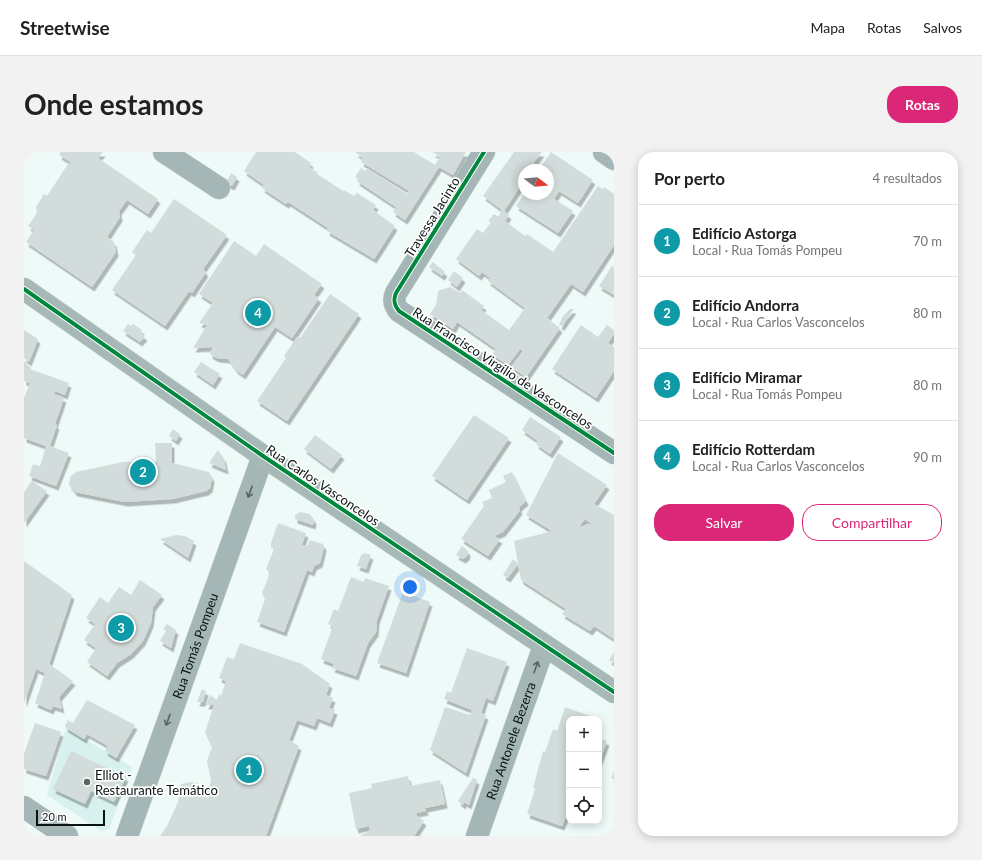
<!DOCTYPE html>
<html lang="pt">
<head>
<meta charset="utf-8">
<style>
	:root { --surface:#fff; --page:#f2f2f2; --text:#202124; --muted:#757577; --line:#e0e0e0; --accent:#db2777 }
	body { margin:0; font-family:Lato,sans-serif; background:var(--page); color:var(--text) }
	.controls { position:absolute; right:12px; bottom:12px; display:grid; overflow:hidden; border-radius:8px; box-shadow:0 2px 10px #0003 }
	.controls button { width:36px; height:36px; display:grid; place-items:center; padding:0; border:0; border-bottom:1px solid var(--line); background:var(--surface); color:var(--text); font:20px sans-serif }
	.compass { position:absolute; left:494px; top:12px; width:36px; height:36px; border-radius:50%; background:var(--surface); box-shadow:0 2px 10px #0003; rotate:106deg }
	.scale { position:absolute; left:12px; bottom:10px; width:69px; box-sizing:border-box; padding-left:4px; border:2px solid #0a1312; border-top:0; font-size:11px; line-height:14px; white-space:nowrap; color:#0a1312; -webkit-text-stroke:3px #fff; paint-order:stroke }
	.you { position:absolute; left:386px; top:435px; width:14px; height:14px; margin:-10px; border:3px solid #fff; border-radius:50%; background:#1a73e8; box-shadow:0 0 0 6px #1a73e833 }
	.badge { display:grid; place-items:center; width:26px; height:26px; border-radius:50%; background:var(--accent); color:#fff; font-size:13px; font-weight:700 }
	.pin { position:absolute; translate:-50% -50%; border:2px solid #fff; box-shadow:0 1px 4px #0006 }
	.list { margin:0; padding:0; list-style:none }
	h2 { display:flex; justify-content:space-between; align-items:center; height:52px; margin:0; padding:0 16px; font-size:17px }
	h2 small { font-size:13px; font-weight:400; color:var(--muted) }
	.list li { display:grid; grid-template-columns:26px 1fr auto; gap:12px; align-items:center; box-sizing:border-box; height:72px; padding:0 16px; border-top:1px solid var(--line) }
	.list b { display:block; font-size:15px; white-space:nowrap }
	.list p { margin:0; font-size:13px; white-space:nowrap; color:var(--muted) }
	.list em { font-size:13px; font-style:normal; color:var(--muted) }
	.actions { display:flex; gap:8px; padding:12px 16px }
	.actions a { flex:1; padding:9px 0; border:1px solid var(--accent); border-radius:16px; text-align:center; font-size:14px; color:var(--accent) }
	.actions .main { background:var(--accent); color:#fff }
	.icon { flex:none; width:22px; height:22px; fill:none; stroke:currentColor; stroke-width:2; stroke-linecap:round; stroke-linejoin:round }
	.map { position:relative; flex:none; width:590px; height:684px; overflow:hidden; border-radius:16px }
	header { display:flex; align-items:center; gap:24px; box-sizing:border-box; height:56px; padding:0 20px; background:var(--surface); border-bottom:1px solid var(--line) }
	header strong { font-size:19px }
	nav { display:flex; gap:22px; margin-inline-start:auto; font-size:14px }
	.intro { display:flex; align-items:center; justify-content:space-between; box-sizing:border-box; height:96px; padding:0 24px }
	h1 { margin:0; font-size:28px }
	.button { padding:10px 18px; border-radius:16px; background:var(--accent); color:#fff; font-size:14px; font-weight:700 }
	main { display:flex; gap:24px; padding:0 24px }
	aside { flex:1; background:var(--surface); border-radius:16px; box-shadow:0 2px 10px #0003 }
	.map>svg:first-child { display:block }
</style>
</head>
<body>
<header>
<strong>Streetwise</strong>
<nav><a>Mapa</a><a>Rotas</a><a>Salvos</a></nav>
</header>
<div class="intro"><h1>Onde estamos</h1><a class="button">Rotas</a></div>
<main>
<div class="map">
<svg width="590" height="684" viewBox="0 0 590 684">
	<defs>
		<filter id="shadow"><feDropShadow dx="2.5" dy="4.5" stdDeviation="0" flood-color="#0004"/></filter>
	</defs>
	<rect width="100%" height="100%" fill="#eefaf8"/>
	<path fill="#d8f0ee" d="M42 576 108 615 85 677 77 679 23 643Z"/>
	<path fill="#d2dcdb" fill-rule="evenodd" filter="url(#shadow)" d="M37 0H79L74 6 134 47 124 62 103 48 95 59 96 65 83 85 90 90 92 100 68 135 2 90 10 78 4 74 13 61 12 55 20 42 23 44 44 12 48 11 35 3Z
		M232 0H271L287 11 285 15 294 21 293 22 319 39 320 38 330 44 333 41 352 53 349 58 371 74 350 107 303 79 304 76 264 50 262 52 238 36 240 33 220 19Z
		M331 0H390L411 13 416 5 408 0H442L429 23 415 15 381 68 369 60 372 55 333 29 334 27 331 25 337 16 341 19 343 16 383 42 385 39 337 10 339 6Z
		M490 0H518L504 18H500V24L497 29 499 30 480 59 485 63 481 69 501 84 503 82 529 100 574 34 579 37 580 35 590 42V93L559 140 547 132 523 166 536 176 502 225 487 215 499 199 496 197 484 213 468 203 472 197 433 170 429 177 406 162 412 153 414 139 426 135 436 141 438 138 460 154 457 158 485 178 501 156 464 129 466 126 458 120 455 124 432 107 453 77 459 81 467 70 464 69 470 62 474 65 478 58 459 44Z
		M527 0 569 28 554 51 535 39 530 47 549 59 534 81 492 54 500 42H524V18H515Z
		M207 21 213 25 208 34 202 31Z
		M150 47 203 83 179 117 182 120 168 141 165 139 141 174 88 138 112 103 108 100 123 78 127 81Z
		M210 89 232 104 240 92 298 132 290 143 295 146 268 186 251 175 219 223 212 218 204 207 193 206 187 203 186 201 189 195 169 196 183 173 175 171 189 151 175 142Z
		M409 110 421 120 418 124 405 115Z
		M588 114 590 115V143L575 134Z
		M430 119 439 126 433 135 424 128Z
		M306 142 335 162 263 269 233 249 262 206 260 204 273 185 276 186Z
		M546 157H550L538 174 535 173 539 164Z
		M104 172 107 174 109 172 118 178 116 181 121 184 116 190 99 179Z
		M557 173 574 185 583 173 590 178V182L584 191 590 195V219L572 246 528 217Z
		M0 178 14 187 5 210 0 206Z
		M0 209 4 212 3 216 45 231 41 243 31 239 30 242 40 246 31 272 33 273 26 294 45 301 32 334 5 324 9 312 16 314 22 294 0 286V246L6 231 0 229Z
		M177 210 196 222 189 233 170 220Z
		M450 263 485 286 443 348 408 324Z
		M506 265 537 285 526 302 512 292 514 289 498 278Z
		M149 277 156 282 152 289 145 284Z
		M291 283 318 303 307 317 280 297Z
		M131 291H148V311L185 320 188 326 186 336 182 339 149 347 101 350 51 340 45 333 46 325 52 320 99 310H132Z
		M194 298 200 307 202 318 185 311Z
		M534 301 583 333 570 352 590 363V487L570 474 566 479 538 462 542 457 497 428 494 412 484 426 479 423 489 407 494 412 490 389 528 379 502 363ZM561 367 568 372 555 375Z
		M488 320 502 349 495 355 496 358 479 380 470 384 476 387 464 404 437 387 460 354 458 350 468 346 465 338 482 330 479 324Z
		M8 329 23 339 0 371V340Z
		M276 360 286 362 290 368 289 373 271 367V363Z
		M254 371 282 381 278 393 283 394 286 388 299 392 300 395 296 411 290 414 288 420 283 418 260 480 233 470 241 447 238 441 246 421 242 417 250 397 247 395V391Z
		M152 383 161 384 170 389 164 406 136 387Z
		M438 394 444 399 443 404 439 407 432 403Z
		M341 401 347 403 342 417 333 414 337 403Z
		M0 409 48 443 25 512 49 529 35 545 38 557 29 554 27 558 11 551 21 521 12 517 0 551Z
		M327 425 340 430 341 426 365 434 353 468 352 480 344 491 332 524 308 516 310 512 297 507 309 474 304 472 310 457 314 459Z
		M116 428 138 443 129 455 127 471 119 489 107 502 93 511 83 524 63 510 72 496 60 488 71 472 62 466 76 445 84 451 95 435 107 443Z
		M379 440 406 450 382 521 353 511Z
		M143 472 152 478 147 496 136 489 142 479 139 477Z
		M216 491 278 512 306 532 302 543 309 546 305 556 311 558 306 571 293 566 290 574 273 568 265 588 275 594 242 684H136L143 674 154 650 157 632 166 630 173 631 184 639 187 629 183 609 187 597 189 598 181 580 190 553H182L186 543 193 548 195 542 197 544 202 529 195 526 203 505 210 507Z
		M443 496 483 510 469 549 462 546 457 561 462 563 442 621 406 598 421 555 446 563 448 558 420 547 423 539 427 541Z
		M590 500V511L585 508Z
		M178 537 182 539 179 550H173Z
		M63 548 111 573 92 606 81 599 84 594 63 582 60 587 42 576 41 572H43V568L49 571Z
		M541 555 574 567H545V657L538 674 503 662 511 637 509 636 519 599 521 600 529 577 533 579Z
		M11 571 37 580 22 624 0 617V602Z
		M575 586 583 589 575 611Z
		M47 599 102 625 90 650 67 639 61 652 29 637Z
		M590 619V627L587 626Z
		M384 624 386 634 416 628 421 652 401 656 402 659 392 661 393 664 400 669 390 684H336L346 679 345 674 332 677 325 641 348 636 347 632Z
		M449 626 453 628 445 653 440 650 439 653 434 649Z
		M590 677V684H584L586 681 588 682Z"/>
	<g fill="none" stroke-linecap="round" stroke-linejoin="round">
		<g stroke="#cad4d2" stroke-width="23">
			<g id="minor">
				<path d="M140 0 195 36"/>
				<path d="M460 0 372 141C369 148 370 153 375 159L590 301"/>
				<path d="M580 0 590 7"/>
				<path d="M0 655 43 684"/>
				<path id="s1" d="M103 684 239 304"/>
				<path id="s2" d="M453 684 520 494"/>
			</g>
		</g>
		<g stroke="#cad4d2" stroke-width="23">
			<path id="major" d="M0 137 239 304 590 540"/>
		</g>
		<use href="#minor" stroke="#a4b6b5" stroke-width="22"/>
		<use href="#major" stroke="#a7b9b7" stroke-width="22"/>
		<g stroke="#fff" stroke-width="6">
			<path id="cycleway" d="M460 0 372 141C369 148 370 153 375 159L590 301
				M0 137 239 304 590 540"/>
		</g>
		<use href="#cycleway" stroke="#00873e" stroke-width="4"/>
	</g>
	<defs><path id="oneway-shaft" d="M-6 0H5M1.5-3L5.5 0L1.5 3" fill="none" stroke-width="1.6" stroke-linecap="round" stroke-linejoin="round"/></defs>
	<g stroke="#576464">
		<use href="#oneway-shaft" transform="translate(226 340) rotate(110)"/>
		<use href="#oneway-shaft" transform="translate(512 515) rotate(-71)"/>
		<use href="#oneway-shaft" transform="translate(144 568) rotate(110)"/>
	</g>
	<circle fill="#5a6462" stroke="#fff" stroke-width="1.5" cx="63" cy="630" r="4"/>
	<g text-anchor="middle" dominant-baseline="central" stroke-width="3.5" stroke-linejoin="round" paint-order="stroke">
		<g font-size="13" fill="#0a1312" stroke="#fff">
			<text transform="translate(408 65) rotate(-58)">Travessa Jacinto</text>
			<text transform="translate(479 216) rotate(33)">Rua Francisco Virgílio de Vasconcelos</text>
			<text transform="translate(299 333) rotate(34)">Rua Carlos Vasconcelos</text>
			<text stroke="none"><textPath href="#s1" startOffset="202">Rua Tomás Pompeu</textPath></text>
			<text stroke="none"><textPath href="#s2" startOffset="101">Rua Antonele Bezerra</textPath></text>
		</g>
		<g font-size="13" fill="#0a1312" stroke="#fff" text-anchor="start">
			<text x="71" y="623">Elliot -<tspan x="71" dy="15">Restaurante Temático</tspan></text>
		</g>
	</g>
</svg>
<div class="controls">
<button>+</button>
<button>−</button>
<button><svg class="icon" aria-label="locate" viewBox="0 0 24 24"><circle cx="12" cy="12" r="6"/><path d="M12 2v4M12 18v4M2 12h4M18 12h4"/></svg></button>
</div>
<svg class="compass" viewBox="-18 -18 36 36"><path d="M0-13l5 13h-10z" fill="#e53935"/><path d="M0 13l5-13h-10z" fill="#757577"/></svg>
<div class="scale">20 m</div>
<div class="you"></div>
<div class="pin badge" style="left:225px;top:618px;background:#0f9aa8">1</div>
<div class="pin badge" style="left:119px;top:320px;background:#0f9aa8">2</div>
<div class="pin badge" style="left:97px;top:476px;background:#0f9aa8">3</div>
<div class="pin badge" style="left:234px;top:161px;background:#0f9aa8">4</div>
</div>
<aside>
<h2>Por perto<small>4 resultados</small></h2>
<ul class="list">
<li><span class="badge" style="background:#0f9aa8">1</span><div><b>Edifício Astorga</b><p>Local · Rua Tomás Pompeu</p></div><em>70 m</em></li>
<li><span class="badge" style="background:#0f9aa8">2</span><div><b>Edifício Andorra</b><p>Local · Rua Carlos Vasconcelos</p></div><em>80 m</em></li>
<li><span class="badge" style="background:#0f9aa8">3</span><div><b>Edifício Miramar</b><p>Local · Rua Tomás Pompeu</p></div><em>80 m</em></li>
<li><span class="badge" style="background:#0f9aa8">4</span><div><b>Edifício Rotterdam</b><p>Local · Rua Carlos Vasconcelos</p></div><em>90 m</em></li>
</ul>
<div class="actions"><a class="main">Salvar</a><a>Compartilhar</a></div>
</aside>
</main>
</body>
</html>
